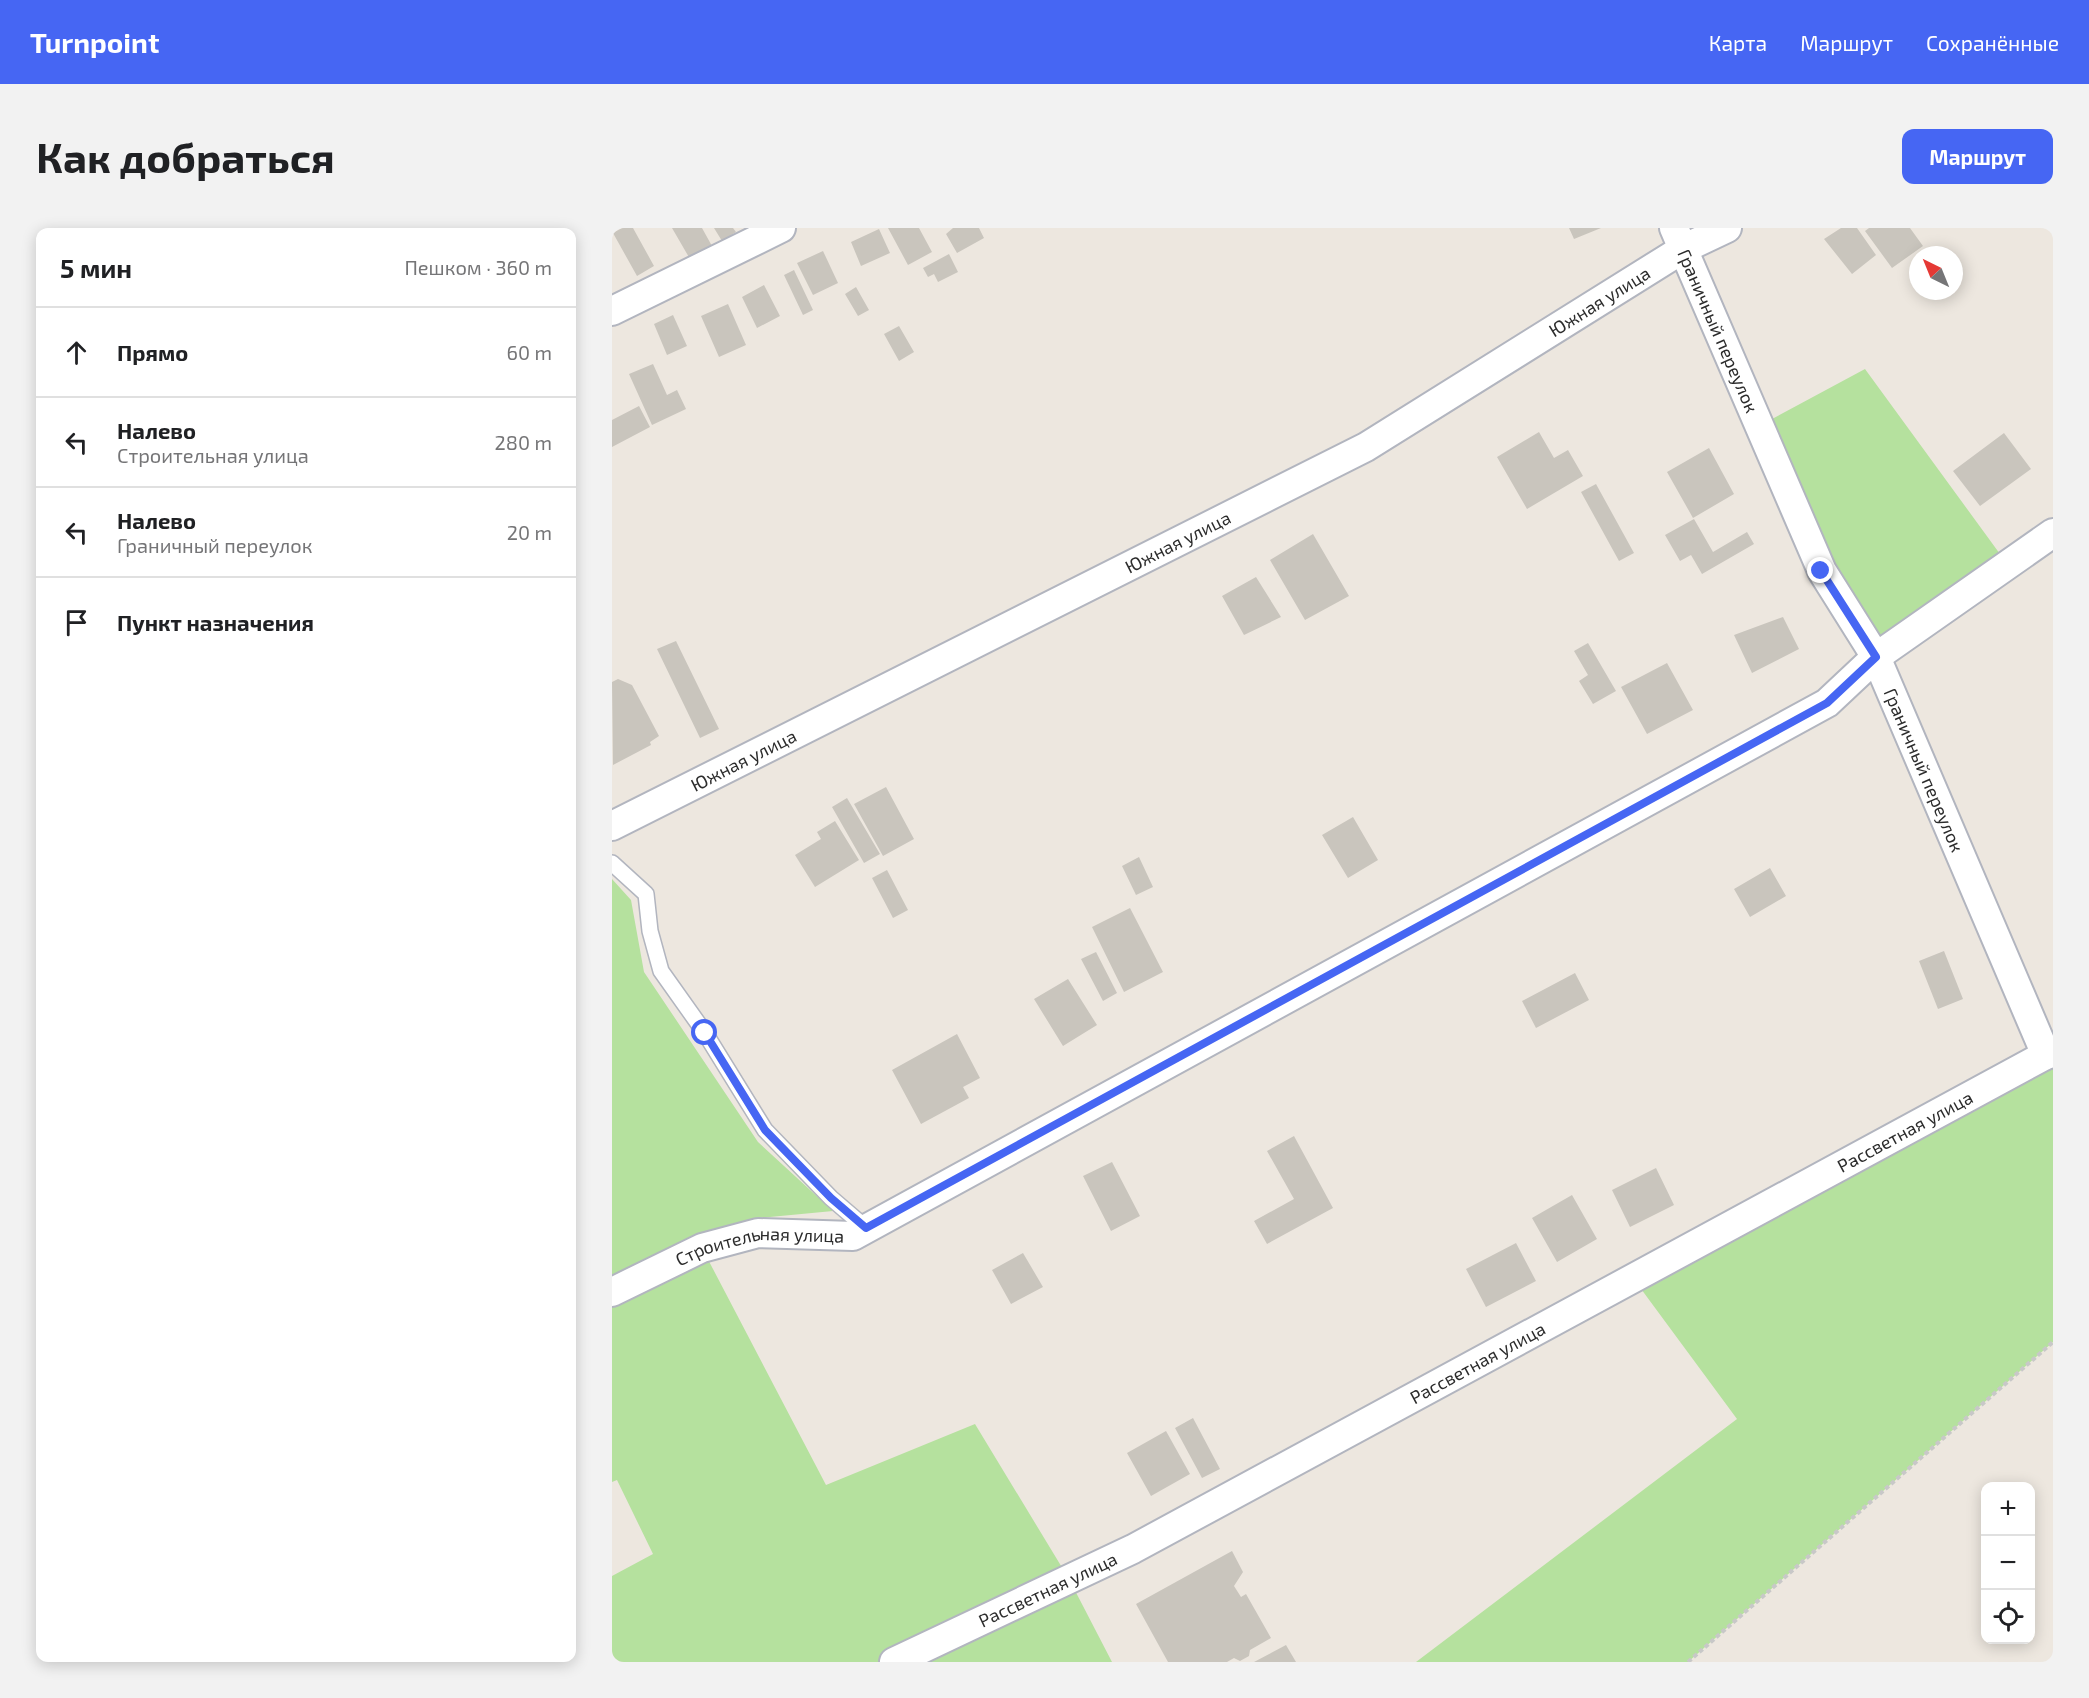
<!DOCTYPE html>
<html lang="ru">
<head>
<meta charset="utf-8">
<style>
	:root { --surface:#fff; --page:#f2f2f2; --text:#202124; --muted:#757577; --line:#e0e0e0; --accent:#4666f3 }
	body { margin:0; font-family:"Exo 2",sans-serif; background:var(--page); color:var(--text) }
	.controls { position:absolute; right:18px; bottom:18px; display:grid; overflow:hidden; border-radius:12px; box-shadow:0 3px 15px #0003 }
	.controls button { width:54px; height:54px; display:grid; place-items:center; padding:0; border:0; border-bottom:2px solid var(--line); background:var(--surface); color:var(--text); font:30px sans-serif }
	.compass { position:absolute; left:1297px; top:18px; width:54px; height:54px; border-radius:50%; background:var(--surface); box-shadow:0 3px 15px #0003; rotate:317deg }
	.stop { position:absolute; width:18px; height:18px; margin:-14px; border:4px solid #4666f3; border-radius:50%; background:#fff }
	.stop.end { background:#4666f3; border-color:#fff; box-shadow:0 2px 6px #0008 }
	.list { margin:0; padding:0; list-style:none }
	h2 { display:flex; justify-content:space-between; align-items:center; height:78px; margin:0; padding:0 24px; font-size:26px }
	h2 small { font-size:20px; font-weight:400; color:var(--muted) }
	.list li { display:grid; grid-template-columns:39px 1fr auto; gap:18px; align-items:center; box-sizing:border-box; height:90px; padding:0 24px; border-top:2px solid var(--line) }
	.list b { display:block; font-size:22px; white-space:nowrap }
	.list p { margin:0; font-size:20px; white-space:nowrap; color:var(--muted) }
	.list em { font-size:20px; font-style:normal; color:var(--muted) }
	.icon { flex:none; width:33px; height:33px; fill:none; stroke:currentColor; stroke-width:2; stroke-linecap:round; stroke-linejoin:round }
	.map { position:relative; flex:none; width:1441px; height:1434px; overflow:hidden; border-radius:12px }
	header { display:flex; align-items:center; gap:36px; box-sizing:border-box; height:84px; padding:0 30px; background:var(--accent); color:#fff }
	header strong { font-size:28px }
	nav { display:flex; gap:33px; margin-inline-start:auto; font-size:21px }
	.intro { display:flex; align-items:center; justify-content:space-between; box-sizing:border-box; height:144px; padding:0 36px }
	h1 { margin:0; font-size:42px }
	.button { padding:15px 27px; border-radius:12px; background:var(--accent); color:#fff; font-size:21px; font-weight:700 }
	main { display:flex; gap:36px; padding:0 36px }
	aside { flex:1; background:var(--surface); border-radius:12px; box-shadow:0 3px 15px #0003 }
	.map>svg:first-child { display:block }
</style>
</head>
<body>
<header>
<strong>Turnpoint</strong>
<nav><a>Карта</a><a>Маршрут</a><a>Сохранённые</a></nav>
</header>
<div class="intro"><h1>Как добраться</h1><a class="button">Маршрут</a></div>
<main>
<aside>
<h2>5 мин<small>Пешком · 360 m</small></h2>
<ul class="list">
<li><svg class="icon" aria-label="ahead" viewBox="0 0 24 24"><path d="M12 20V5M6 11l6-6 6 6"/></svg><div><b>Прямо</b></div><em>60 m</em></li>
<li><svg class="icon" aria-label="left" viewBox="0 0 24 24"><path d="M17 20v-9H6M10 6l-5 5 5 5"/></svg><div><b>Налево</b><p>Строительная улица</p></div><em>280 m</em></li>
<li><svg class="icon" aria-label="left" viewBox="0 0 24 24"><path d="M17 20v-9H6M10 6l-5 5 5 5"/></svg><div><b>Налево</b><p>Граничный переулок</p></div><em>20 m</em></li>
<li><svg class="icon" aria-label="arrive" viewBox="0 0 24 24"><path d="M6 21V4h12l-3 4 3 4H6"/></svg><div><b>Пункт назначения</b></div></li>
</ul>
</aside>
<div class="map">
<svg width="1441" height="1434" viewBox="0 0 1441 1434">
	<rect width="100%" height="100%" fill="#ede7df"/>
	<path fill="#b5e19e" d="M1253 141 1396 337 1264 429 1147 198Z
		M0 651 19 672 32 744 146 914 221 983 147 990 0 1058Z
		M1441 823V1114L1076 1434H804L1125 1191 1021 1050Z
		M90 1020 214 1257 363 1196 457 1351 500 1434H0V1348L41 1326 5 1252 0 1254V1064Z"/>
	<path fill="#c9c5bd" d="M10 0H21L42 38 25 48 1 5Z
		M60 0H90L100 18 78 31Z
		M102 0H121L124 4 110 13Z
		M276 0H307L320 24 296 37Z
		M341 0H367L372 10 345 25 334 6Z
		M957 0H989L962 11Z
		M1229 0H1245L1264 27 1240 46 1212 11Z
		M1257 0H1298L1311 18 1280 40 1253 3Z
		M267 1 278 25 249 38 239 14Z
		M211 23 226 55 201 67 185 35Z
		M337 26 346 44 326 54 322 46 316 49 311 40Z
		M182 42 201 82 191 87 172 47Z
		M152 57 168 88 145 100 130 69Z
		M244 59 257 82 246 88 233 66Z
		M116 76 134 117 107 129 89 88Z
		M61 87 75 118 55 127 42 96Z
		M287 98 302 124 287 133 272 106Z
		M41 136 55 167 65 162 74 181 40 197 17 146Z
		M27 178 38 199 0 219V192Z
		M927 204 942 230 956 222 971 248 915 281 885 229Z
		M1392 205 1419 241 1368 278 1341 243Z
		M1097 220 1122 266 1081 290 1055 244Z
		M984 256 1022 325 1007 333 969 264Z
		M1082 291 1101 324 1135 304 1142 316 1090 346 1079 327 1068 333 1053 307Z
		M701 306 737 368 693 392 658 332Z
		M644 349 669 389 632 407 610 368Z
		M1171 389 1187 421 1140 445 1122 407Z
		M64 413 107 501 88 510 45 421Z
		M976 415 1004 463 981 476 967 453 976 447 962 423Z
		M1055 435 1081 482 1035 506 1009 459Z
		M6 451 20 457 47 508 38 514 39 517 1 537 0 454Z
		M274 559 302 611 271 628 242 576Z
		M235 570 268 626 252 635 220 579Z
		M741 589 766 632 736 650 710 607Z
		M223 593 247 632 203 659 183 627 209 611 205 604Z
		M527 629 541 659 524 667 510 638Z
		M1158 640 1174 668 1138 689 1122 661Z
		M275 642 296 682 281 690 260 650Z
		M518 680 551 744 512 764 480 699Z
		M1332 723 1351 771 1326 781 1307 733Z
		M484 724 505 765 491 773 469 731Z
		M963 745 977 772 924 800 910 773Z
		M456 751 485 797 451 818 422 771Z
		M345 806 368 850 351 859 357 870 309 896 280 842Z
		M682 908 721 980 655 1016 642 993 682 971 655 923Z
		M500 934 528 988 499 1003 471 948Z
		M1044 940 1062 977 1018 999 1000 962Z
		M960 967 985 1011 945 1034 920 990Z
		M904 1015 924 1053 874 1079 854 1041Z
		M411 1025 431 1059 399 1076 380 1042Z
		M581 1190 608 1241 590 1250 563 1200Z
		M554 1203 578 1246 539 1268 515 1225Z
		M620 1323 631 1344 622 1358 629 1369 634 1366 659 1410 638 1422 637 1428 628 1433 622 1430 615 1434H556L524 1376Z
		M674 1417 684 1434H642Z"/>
	<g fill="none" stroke-linecap="round" stroke-linejoin="round">
		<g stroke="#b2b5bf" stroke-width="18">
			<path id="service" d="M0 635 34 666 38 703 49 743 93 805 153 902 219 970 254 1000"/>
		</g>
		<g stroke="#b2b5bf" stroke-width="32">
			<g id="minor">
				<path id="s1" d="M1062 0 1210 343 1264 429 1434 827"/>
				<path d="M0 83 169 0"/>
				<path id="s2" d="M0 598 754 219 1071 21 1115 0"/>
				<path id="s3" d="M0 1064 90 1020 146 1005 241 1008 1215 475 1264 429 1441 305"/>
				<path id="s4" d="M282 1434 521 1321 1441 823"/>
			</g>
		</g>
		<path stroke="#c8c8c8" stroke-width="4" stroke-dasharray="4.5 3" stroke-linecap="butt" d="M1076 1434 1441 1114"/>
		<use href="#service" stroke="#fff" stroke-width="15"/>
		<use href="#minor" stroke="#fff" stroke-width="28"/>
	</g>
	<g fill="none" stroke-linecap="round" stroke-linejoin="round">
		<path stroke="#4666f3" stroke-width="8" d="M93 805 153 902 219 970 254 1000 1215 475 1264 429 1209 343"/>
	</g>
	<g text-anchor="middle" dominant-baseline="central" stroke-width="4.5" stroke-linejoin="round" paint-order="stroke">
		<g font-size="18" fill="#2c2c2c" stroke="#fff">
			<text stroke="none"><textPath href="#s2" startOffset="1119">Южная улица</textPath></text>
			<text stroke="none"><textPath href="#s1" startOffset="112">Граничный переулок</textPath></text>
			<text stroke="none"><textPath href="#s2" startOffset="633">Южная улица</textPath></text>
			<text stroke="none"><textPath href="#s2" startOffset="147">Южная улица</textPath></text>
			<text stroke="none"><textPath href="#s1" startOffset="598">Граничный переулок</textPath></text>
			<text stroke="none"><textPath href="#s4" startOffset="1142">Рассветная улица</textPath></text>
			<text stroke="none"><textPath href="#s3" startOffset="158">Строительная улица</textPath></text>
			<text stroke="none"><textPath href="#s4" startOffset="656">Рассветная улица</textPath></text>
			<text stroke="none"><textPath href="#s4" startOffset="170">Рассветная улица</textPath></text>
		</g>
	</g>
</svg>
<div class="controls">
<button>+</button>
<button>−</button>
<button><svg class="icon" aria-label="locate" viewBox="0 0 24 24"><circle cx="12" cy="12" r="6"/><path d="M12 2v4M12 18v4M2 12h4M18 12h4"/></svg></button>
</div>
<svg class="compass" viewBox="-18 -18 36 36"><path d="M0-13l5 13h-10z" fill="#e53935"/><path d="M0 13l5-13h-10z" fill="#757577"/></svg>
<div class="stop" style="left:93px;top:805px"></div>
<div class="stop end" style="left:1209px;top:343px"></div>
</div>
</main>
</body>
</html>
